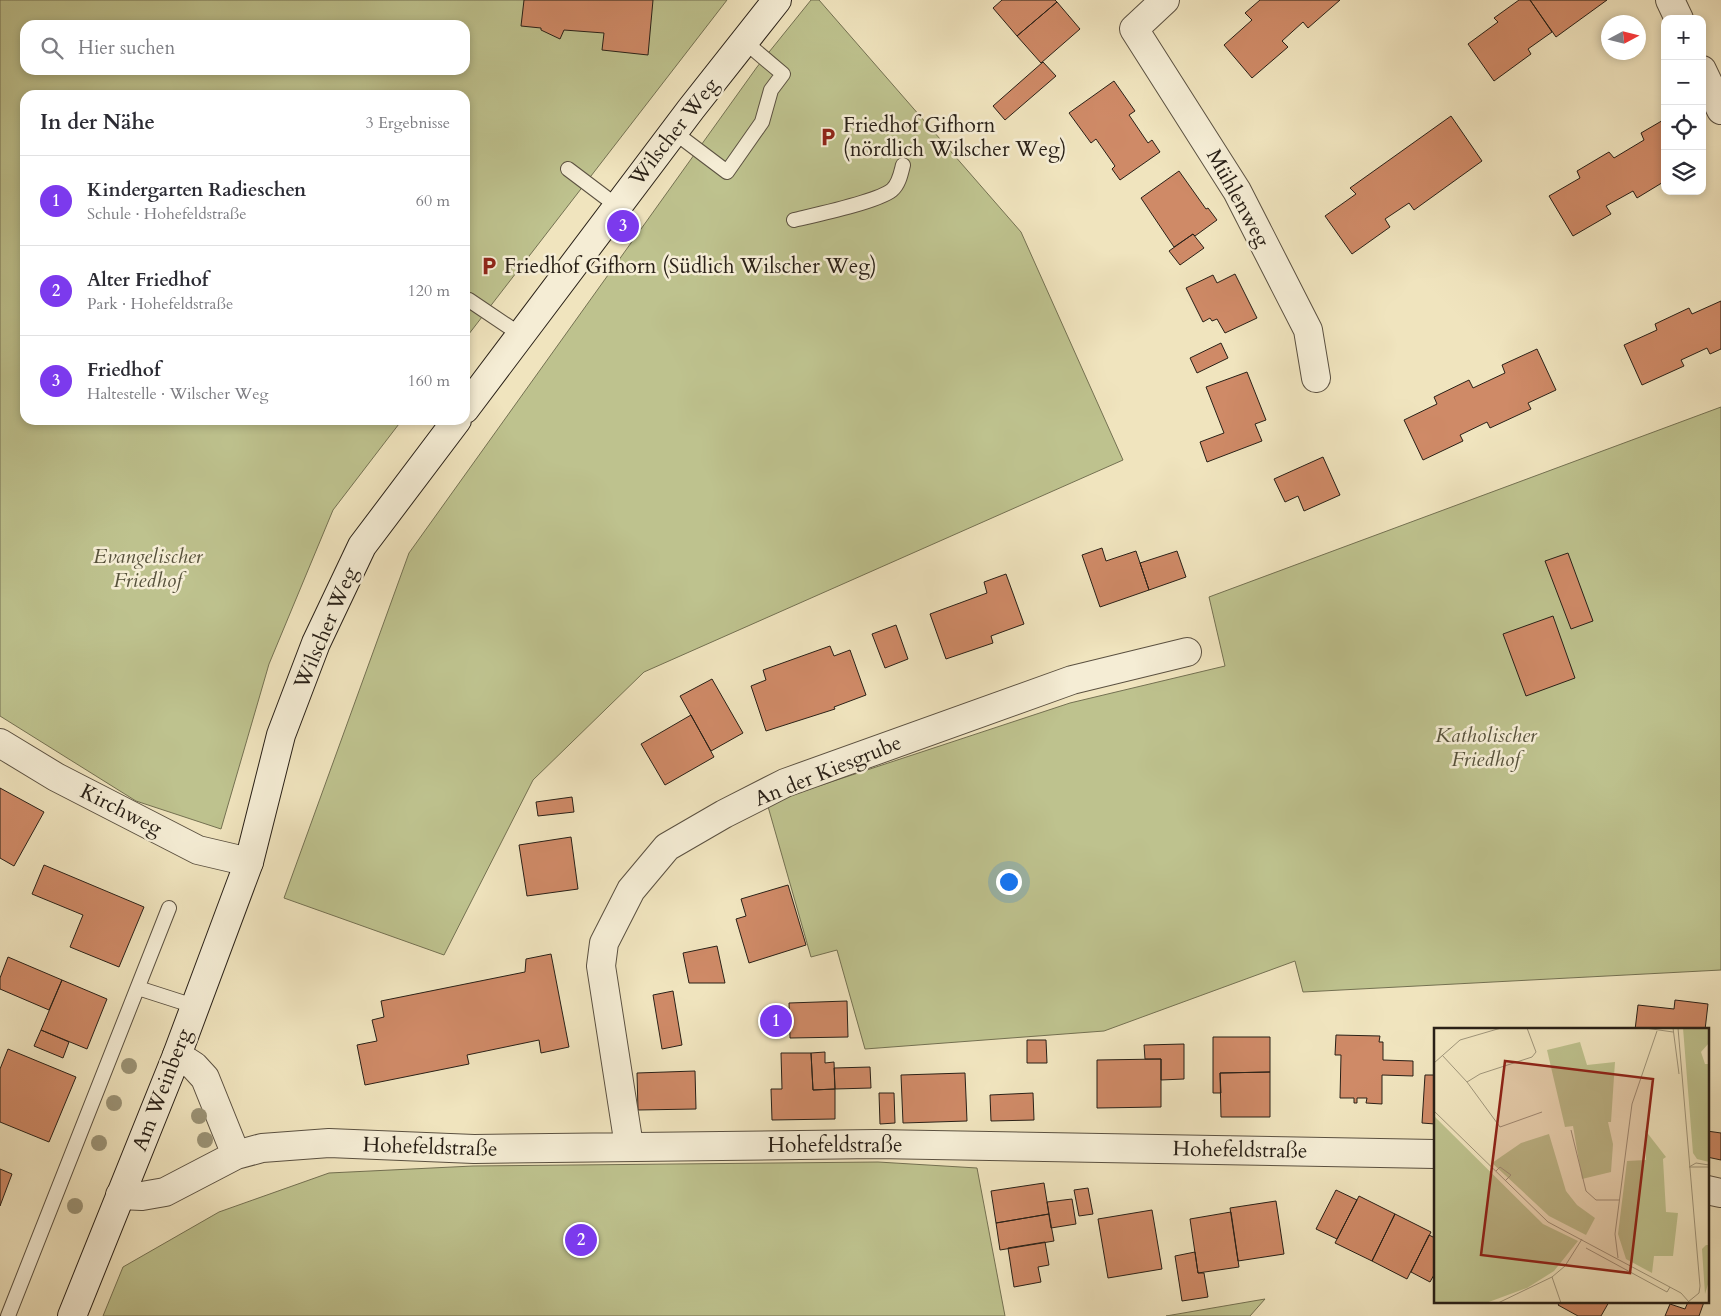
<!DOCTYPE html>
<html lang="de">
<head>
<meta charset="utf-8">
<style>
	:root { --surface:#fff; --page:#f2f2f3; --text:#2b2b33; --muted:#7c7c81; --line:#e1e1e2; --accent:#7c3aed }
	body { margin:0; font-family:Cardo,serif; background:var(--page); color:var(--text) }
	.controls { position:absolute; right:15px; top:15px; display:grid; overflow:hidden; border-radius:10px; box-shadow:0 2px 8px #0003 }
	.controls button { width:45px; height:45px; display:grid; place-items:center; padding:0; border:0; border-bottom:1px solid var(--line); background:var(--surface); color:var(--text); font:25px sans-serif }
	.compass { position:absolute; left:1601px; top:15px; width:45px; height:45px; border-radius:50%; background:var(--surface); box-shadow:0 2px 8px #0003; rotate:83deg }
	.you { position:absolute; left:1008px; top:881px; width:18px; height:18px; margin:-12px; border:4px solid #fff; border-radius:50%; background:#1a73e8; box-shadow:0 0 0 8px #1a73e833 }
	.badge { display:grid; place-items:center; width:32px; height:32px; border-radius:50%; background:var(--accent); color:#fff; font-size:16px; font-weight:700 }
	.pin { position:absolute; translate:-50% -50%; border:2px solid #fff; box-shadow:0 1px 5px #0006 }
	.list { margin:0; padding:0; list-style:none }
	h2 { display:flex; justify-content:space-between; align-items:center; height:65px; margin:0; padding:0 20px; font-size:21px }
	h2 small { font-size:16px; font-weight:400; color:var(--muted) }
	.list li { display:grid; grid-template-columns:32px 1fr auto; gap:15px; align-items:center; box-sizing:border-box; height:90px; padding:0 20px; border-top:1px solid var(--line) }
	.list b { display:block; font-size:19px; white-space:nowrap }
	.list p { margin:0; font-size:16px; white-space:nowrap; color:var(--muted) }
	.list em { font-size:16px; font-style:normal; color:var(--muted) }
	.icon { flex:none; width:28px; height:28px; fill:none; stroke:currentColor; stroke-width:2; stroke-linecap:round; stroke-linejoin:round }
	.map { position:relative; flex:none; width:1721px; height:1316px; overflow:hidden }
	.search { position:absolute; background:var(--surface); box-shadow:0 2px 8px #0003; left:20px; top:20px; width:450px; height:55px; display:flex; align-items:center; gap:12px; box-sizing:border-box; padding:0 18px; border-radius:15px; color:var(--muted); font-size:19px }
	.panel { position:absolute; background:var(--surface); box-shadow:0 2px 8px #0003; left:20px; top:90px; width:450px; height:335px; border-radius:15px }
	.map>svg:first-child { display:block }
</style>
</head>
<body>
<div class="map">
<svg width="1721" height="1316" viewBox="0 0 1721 1316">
	<rect width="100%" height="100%" fill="#f0e4be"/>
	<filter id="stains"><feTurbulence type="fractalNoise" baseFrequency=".004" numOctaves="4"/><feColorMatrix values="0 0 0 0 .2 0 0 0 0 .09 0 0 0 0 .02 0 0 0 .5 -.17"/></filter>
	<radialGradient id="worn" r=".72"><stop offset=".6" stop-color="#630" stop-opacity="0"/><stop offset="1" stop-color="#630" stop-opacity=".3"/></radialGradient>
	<path fill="#bec28e" stroke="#747152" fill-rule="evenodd" d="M0 0H727L465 339V95H25V420H402L333 510 269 664 221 829 136 801 0 716ZM25 25H465V70H25Z
		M811 0H819L1021 232 1123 460 644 672 533 780 444 955 284 898 409 553 757 67Z
		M1721 407V970L1303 992 1295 961 1104 1031 865 1049 837 950 811 957 767 803 1070 703 1225 666 1209 597Z
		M878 1162 977 1168 1005 1316H103L123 1267 219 1212 329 1173 473 1166Z
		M1265 1299 1250 1316H1166Z"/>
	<path fill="#cf8a67" stroke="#292017" d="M524 0H653L648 55 602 50 604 33 564 30 560 39 541 30V28L521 26Z
		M1002 0H1055L1057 2 1017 36 993 8Z
		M1260 0H1340L1308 28 1303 22 1282 41 1288 47 1252 78 1224 45 1252 20 1245 13Z
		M1519 0H1530L1552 32 1528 49 1531 54 1494 81 1468 44 1498 22 1494 18Z
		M1530 0H1607L1556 37Z
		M1057 2 1080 29 1041 63 1017 36Z
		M1043 62 1056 76 1005 120 993 106Z
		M1114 81 1135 111 1129 115 1148 143 1152 140 1160 152 1120 180 1112 169 1115 166 1096 139 1091 143 1069 113Z
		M1451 116 1482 161 1414 210 1409 203 1385 219 1390 227 1352 254 1325 216 1356 194 1350 188Z
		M1665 119V181L1637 198 1633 191 1606 206 1611 214 1573 236 1549 196 1580 178 1577 171 1609 152 1614 158 1644 140 1641 133Z
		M1179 171 1206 209 1208 208 1217 220 1195 236 1193 234 1174 247 1141 198Z
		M1193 234 1204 248 1180 265 1169 251Z
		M1235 274 1257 318 1225 333 1217 319 1212 321 1210 318 1203 322 1186 288 1213 275 1217 283Z
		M1721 301V349L1710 354 1707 348 1681 360 1684 366 1642 385 1624 345 1657 330 1655 324 1689 308 1692 314Z
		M1221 343 1228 358 1197 373 1190 358Z
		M1537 349 1556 390 1528 403 1531 409 1490 428 1487 422 1460 435 1463 441 1423 460 1404 420 1437 404 1434 397 1469 380 1473 388 1505 373 1502 365Z
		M1247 372 1266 420 1255 424 1262 441 1207 462 1200 442 1224 433 1206 387Z
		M1323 457 1340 495 1304 511 1298 496 1285 502 1274 479Z
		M1102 548 1106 561 1136 551 1149 590 1100 607 1082 555Z
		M1177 551 1186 577 1149 590 1140 563Z
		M1568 553 1593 621 1571 629 1545 561Z
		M1006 574 1024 624 991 636 993 643 946 659 930 614 987 593 984 582Z
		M1553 616 1575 678 1526 696 1503 634Z
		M896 625 908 659 885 668 872 634Z
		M830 646 834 656 850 650 866 695 834 707 835 709 766 731 751 686 766 680 763 670Z
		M712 679 743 733 711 751 680 696Z
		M691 715 714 757 665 785 641 744Z
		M0 788 44 812 14 866 0 858Z
		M572 797 574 812 538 816 536 802Z
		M571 837 578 889 527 896 519 845Z
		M44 865 144 907 119 967 70 947 83 915 32 894Z
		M788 885 806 945 749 963 736 919 746 916 741 899Z
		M717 946 725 983H689L683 953Z
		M551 954 569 1047 541 1053 539 1040 467 1055 469 1064 365 1085 357 1045 377 1041 372 1020 384 1017 381 1001 525 972 526 959Z
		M8 957 62 980 49 1010 0 989V978Z
		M62 980 107 999 87 1049 41 1030Z
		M673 991 682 1045 662 1049 653 995Z
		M1675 1000 1708 1004 1705 1030H1635L1638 1005 1674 1009Z
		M847 1001 848 1037 790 1038 789 1003Z
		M41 1030 69 1042 63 1058 34 1046Z
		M1336 1035 1380 1036 1379 1042H1383V1060L1413 1061V1076L1382 1075V1104L1366 1103 1367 1098H1357V1103H1354V1098H1340L1341 1055H1335Z
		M1213 1037H1270V1072L1220 1073 1221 1093H1213Z
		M1027 1040H1046L1047 1063H1027Z
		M1184 1044V1079L1161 1080V1059H1145L1144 1045Z
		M8 1049 76 1077 49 1142 0 1122V1069Z
		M825 1052V1063L834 1062 835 1089 813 1090 811 1053Z
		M781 1053H811L813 1090 835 1089V1119L772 1120 771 1089H782Z
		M1161 1059V1107L1097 1108V1060Z
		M870 1067 871 1088 835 1089 834 1068Z
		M695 1071 696 1109 638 1110 637 1073Z
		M1270 1072V1117H1221L1220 1073Z
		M965 1073 967 1121 903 1123 901 1075Z
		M1425 1075H1435V1124L1422 1123Z
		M879 1093H894L895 1123 880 1124Z
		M1033 1093 1034 1120 991 1121 990 1095Z
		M1707 1131 1721 1133V1160L1707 1157Z
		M0 1169 12 1174 0 1206Z
		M1044 1183 1049 1214 996 1223 991 1191Z
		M1088 1188 1093 1214 1079 1216 1074 1190Z
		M1336 1190 1357 1200 1337 1239 1316 1229Z
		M1359 1196 1395 1214 1372 1261 1335 1243Z
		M1072 1199 1076 1224 1051 1228 1047 1202Z
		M1276 1201 1284 1254 1238 1261 1230 1208Z
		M1152 1210 1162 1269 1108 1278 1098 1219Z
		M1231 1212 1239 1267 1198 1273 1190 1219Z
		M1049 1214 1054 1241 1000 1250 996 1223Z
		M1395 1214 1431 1232 1407 1279 1372 1261Z
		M1429 1235 1435 1238V1273L1430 1282 1411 1272Z
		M1045 1242 1049 1265 1038 1267 1041 1282 1014 1287 1008 1248Z
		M1195 1252 1198 1273H1204L1208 1297 1182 1301 1175 1256Z
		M1560 1302H1609L1601 1316H1578L1558 1305Z
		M1688 1302H1704L1699 1316H1665L1670 1304 1685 1309Z"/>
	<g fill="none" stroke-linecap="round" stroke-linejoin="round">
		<g stroke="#5b5141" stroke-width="16">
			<path id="lane" d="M674 132 727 172 762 122 771 90 783 74 745 42
				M568 169 617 206
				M794 220C815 215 877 202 892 190 899 184 901 173 903 165
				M469 300 521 335
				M138 988 194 1006
				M8 1316 169 908"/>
		</g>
		<g stroke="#5b5141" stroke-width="30">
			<path id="street" d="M1165 0 1134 29 1237 191 1308 330 1316 378
				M1670 0 1679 19
				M1702 70 1721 110
				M0 743 56 777 198 850 249 862
				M177 1055 194 1066 205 1078 236 1155
				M629 1146 601 966 604 943 631 890 667 847 724 814 785 783 1072 680 1187 652
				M1707 1190 1721 1193
				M120 1195 142 1196 165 1192 236 1155 262 1148 329 1143 474 1149 876 1144 1435 1154"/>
		</g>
		<g stroke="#292017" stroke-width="30">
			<path id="secondary" d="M465 409 691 109 777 0
				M72 1316 177 1055 249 862 281 735 316 643 362 546 457 420"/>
		</g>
		<use href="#lane" stroke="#f5edd5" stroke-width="14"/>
		<use href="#street" stroke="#f5edd5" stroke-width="28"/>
		<use href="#secondary" stroke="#f5edd5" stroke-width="28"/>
	</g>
	<g fill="#9b9376">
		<circle cx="129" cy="1066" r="8"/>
		<circle cx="114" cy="1103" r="8"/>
		<circle cx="199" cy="1116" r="8"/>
		<circle cx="205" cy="1140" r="8"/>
		<circle cx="99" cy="1143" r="8"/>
		<circle cx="75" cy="1206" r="8"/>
	</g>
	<defs>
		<g id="parking-bare" transform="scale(1.5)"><path d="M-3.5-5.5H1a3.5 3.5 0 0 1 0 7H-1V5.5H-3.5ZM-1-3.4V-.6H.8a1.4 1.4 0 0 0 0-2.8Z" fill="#8f2418" stroke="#f5edd5" stroke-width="2.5" paint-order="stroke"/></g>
	</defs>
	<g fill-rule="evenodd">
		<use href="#parking-bare" x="828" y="137"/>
		<use href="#parking-bare" x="489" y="266"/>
	</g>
	<g text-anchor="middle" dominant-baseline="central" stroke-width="5" stroke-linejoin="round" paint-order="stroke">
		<g font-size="21" fill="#292017" stroke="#f5edd5" text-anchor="start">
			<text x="843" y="125">Friedhof Gifhorn<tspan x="843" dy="24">(nördlich Wilscher Weg)</tspan></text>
			<text x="504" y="266">Friedhof Gifhorn (Südlich Wilscher Weg)</text>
		</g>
		<g font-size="21" fill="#292017" stroke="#f5edd5">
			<text transform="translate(674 132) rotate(-52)">Wilscher Weg</text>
			<text transform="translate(1238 198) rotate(61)">Mühlenweg</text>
			<text transform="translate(326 628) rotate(-67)">Wilscher Weg</text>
			<text transform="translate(828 771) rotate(-22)">An der Kiesgrube</text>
			<text transform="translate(121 810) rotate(27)">Kirchweg</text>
			<text transform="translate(162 1090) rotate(-69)">Am Weinberg</text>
			<text x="835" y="1145">Hohefeldstraße</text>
			<text transform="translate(430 1147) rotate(2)">Hohefeldstraße</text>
			<text transform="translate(1240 1150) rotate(1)">Hohefeldstraße</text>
		</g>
		<g font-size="21" font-style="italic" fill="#56513b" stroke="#f5edd5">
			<text x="148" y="556">Evangelischer<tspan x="148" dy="24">Friedhof</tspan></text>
			<text x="1486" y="735">Katholischer<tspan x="1486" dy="24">Friedhof</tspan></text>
		</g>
	</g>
	<g transform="translate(1434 1028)">
		<rect width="275" height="275" fill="#f0e4be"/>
		<path d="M249 0H275V15L267 24 271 36H275V134L263 131 259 125ZM146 14 153 37 181 34 177 94H174L179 116 177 144 148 151 139 98 131 99 113 22ZM0 88 109 196 144 213 120 243 93 260 52 275H0ZM211 102 232 129 229 131 232 184 244 185 239 228H220L218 245 192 231 184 206 193 133 212 132ZM115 106 132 163 143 177 161 190 152 207 115 188 58 135 87 115ZM272 217H275V253L271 266 268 221Z" fill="#bec28e"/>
		<path fill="none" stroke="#a0967b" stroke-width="1" d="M211 0 239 4M239 0 245 46M244 0 266 258 265 265 254 274M8 27 33 54 66 99 108 84M0 35 26 12 67 0M33 54 46 46 98 29 102 24 93 0M0 83 114 194 247 265 255 274M137 102 152 163 162 172H185M255 139 262 135 275 137M255 139H275M62 143 66 139 77 147 71 153M152 220 233 264 236 259M184 230 181 206 198 76 223 3M118 249 127 275M64 275 118 249 131 238 148 211"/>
		<path fill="#8f2418" fill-opacity="0.15" stroke="#8f2418" stroke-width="2.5" d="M71 33 219 51 196 245 47 227Z"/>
		<rect width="275" height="275" fill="none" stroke="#292017" stroke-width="2.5"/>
	</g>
	<rect width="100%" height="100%" filter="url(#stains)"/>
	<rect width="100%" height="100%" fill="url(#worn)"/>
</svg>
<div class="controls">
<button>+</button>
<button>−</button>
<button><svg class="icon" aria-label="locate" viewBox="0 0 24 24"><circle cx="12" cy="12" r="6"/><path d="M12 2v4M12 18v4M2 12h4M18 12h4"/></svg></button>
<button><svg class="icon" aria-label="layers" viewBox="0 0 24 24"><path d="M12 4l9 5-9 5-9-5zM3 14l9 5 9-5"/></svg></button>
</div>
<svg class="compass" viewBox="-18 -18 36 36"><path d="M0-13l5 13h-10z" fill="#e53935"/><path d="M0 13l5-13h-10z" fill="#7c7c81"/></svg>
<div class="you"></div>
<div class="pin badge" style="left:776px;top:1021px">1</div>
<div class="pin badge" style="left:581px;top:1240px">2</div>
<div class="pin badge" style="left:623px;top:226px">3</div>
<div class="search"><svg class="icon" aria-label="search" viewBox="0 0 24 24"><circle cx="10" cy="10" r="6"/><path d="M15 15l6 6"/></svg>Hier suchen</div>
<section class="panel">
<h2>In der Nähe<small>3 Ergebnisse</small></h2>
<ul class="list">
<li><span class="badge">1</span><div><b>Kindergarten Radieschen</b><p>Schule · Hohefeldstraße</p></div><em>60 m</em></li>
<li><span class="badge">2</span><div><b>Alter Friedhof</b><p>Park · Hohefeldstraße</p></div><em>120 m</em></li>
<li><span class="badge">3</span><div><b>Friedhof</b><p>Haltestelle · Wilscher Weg</p></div><em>160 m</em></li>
</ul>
</section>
</div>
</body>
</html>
